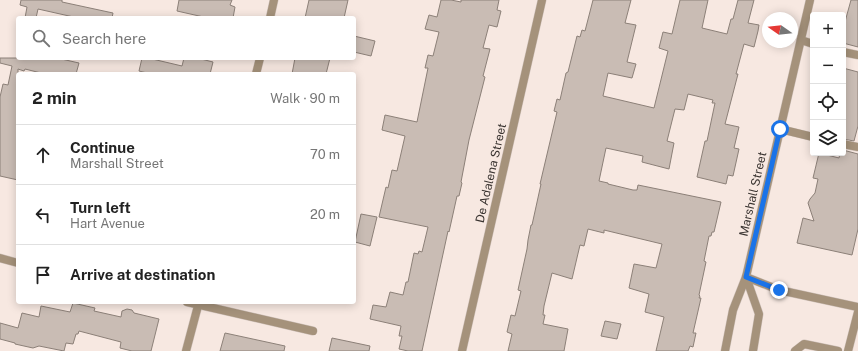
<!DOCTYPE html>
<html lang="en">
<head>
<meta charset="utf-8">
<style>
	:root { --surface:#fff; --page:#f2f2f2; --text:#222; --muted:#767676; --line:#e0e0e0 }
	body { margin:0; font-family:"Public Sans",sans-serif; background:var(--page); color:var(--text) }
	.controls { position:absolute; right:12px; top:12px; display:grid; overflow:hidden; border-radius:4px; box-shadow:0 2px 10px #0003 }
	.controls button { width:36px; height:36px; display:grid; place-items:center; padding:0; border:0; border-bottom:1px solid var(--line); background:var(--surface); color:var(--text); font:20px sans-serif }
	.compass { position:absolute; left:762px; top:12px; width:36px; height:36px; border-radius:50%; background:var(--surface); box-shadow:0 2px 10px #0003; rotate:284deg }
	.stop { position:absolute; width:12px; height:12px; margin:-9px; border:3px solid #1a73e8; border-radius:50%; background:#fff }
	.stop.end { background:#1a73e8; border-color:#fff; box-shadow:0 1px 4px #0008 }
	.list { margin:0; padding:0; list-style:none }
	h2 { display:flex; justify-content:space-between; align-items:center; height:52px; margin:0; padding:0 16px; font-size:17px }
	h2 small { font-size:13px; font-weight:400; color:var(--muted) }
	.list li { display:grid; grid-template-columns:26px 1fr auto; gap:12px; align-items:center; box-sizing:border-box; height:60px; padding:0 16px; border-top:1px solid var(--line) }
	.list b { display:block; font-size:15px; white-space:nowrap }
	.list p { margin:0; font-size:13px; white-space:nowrap; color:var(--muted) }
	.list em { font-size:13px; font-style:normal; color:var(--muted) }
	.icon { flex:none; width:22px; height:22px; fill:none; stroke:currentColor; stroke-width:2; stroke-linecap:round; stroke-linejoin:round }
	.map { position:relative; flex:none; width:858px; height:351px; overflow:hidden }
	.search { position:absolute; background:var(--surface); box-shadow:0 2px 10px #0003; left:16px; top:16px; width:340px; height:44px; display:flex; align-items:center; gap:10px; box-sizing:border-box; padding:0 14px; border-radius:4px; color:var(--muted); font-size:15px }
	.panel { position:absolute; background:var(--surface); box-shadow:0 2px 10px #0003; left:16px; top:72px; width:340px; height:232px; border-radius:4px }
	.map>svg:first-child { display:block }
</style>
</head>
<body>
<div class="map">
<svg width="858" height="351" viewBox="0 0 858 351">
	<rect width="100%" height="100%" fill="#f7e8e1"/>
	<path fill="#c9bcb4" stroke="#8c8078" d="M21 0H62V2L113 13 112 18H78L38 9 36 18H25L27 7 20 5Z
		M179 0H232L230 5 235 7 233 18H208L177 11Z
		M309 0H348L344 18H305Z
		M441 0H451L461 2V0H499L497 10 501 11 497 27 489 25 483 48 490 49 483 76 485 77 469 140 461 182 462 183 459 196H457L449 232 448 231 422 351H408L399 349 402 336H399L401 326 370 319 373 305 386 307 390 292 403 295 406 282H408L414 253 418 254 419 251 422 252 428 227 379 217 386 187 388 188 392 170 397 171 405 136 382 130 385 115 417 122 428 68H425L428 55 433 56 439 32 425 29 429 15 437 17Z
		M593 0H631L625 23 636 25 627 62 636 64 632 78 608 73 603 96 654 108 668 51 659 48 663 32 672 34 680 0H708L702 28 727 34 731 19H733L738 0H754L748 23 759 25 758 31 754 47 744 44 736 74H738L725 124 739 127 734 148 739 149 733 176 728 175 726 184 697 177 705 141H707L715 103H712L713 100 688 94 684 110 675 109 667 141 674 143 669 169 642 162 643 156 606 148 599 181 608 183V184L633 190H637L638 185 721 202 714 232H712L711 236H709L704 261 706 262 699 295 700 296 699 298H701L693 333H696L693 347 690 346 688 351H656L664 317 645 312 649 294 629 288 634 264 656 268 662 244 604 230V233L588 229 584 246 580 245 572 279 552 273 544 306 543 315H545L543 324 568 329 564 351H508L512 334 507 332 511 315 515 316 521 291 518 290 527 249 528 240 531 225H532L541 184H540L557 112 554 111 557 99 560 100 566 73 568 72 577 36 580 37 582 30 585 31Z
		M851 0H858V47L843 43V29Z
		M354 36 375 41 371 56 354 52Z
		M0 58H57L79 63 76 74H45L25 69 24 71 18 69V180L0 176V97L3 84 8 85 12 66 0 63Z
		M142 58H148L182 66 184 58H197L213 62 210 74H151L139 71Z
		M295 58H330L326 74H292Z
		M843 68 858 72V126L854 141 843 139Z
		M843 150 858 154V229L852 255 797 243 803 218 814 221 808 203 810 199 815 193 818 179 813 178 819 153 839 158 840 153H843Z
		M361 214 377 217 370 246 355 242Z
		M73 303 95 308 94 311 121 317 122 311 127 309 132 310 134 313 159 319 151 351H132L120 348 121 342 79 331 78 334H76L73 344 66 343 64 351 39 346 33 348 15 344V343L0 339V323L18 328 22 313 39 317 41 306 70 312Z
		M605 321 621 324 617 339 601 336Z
		M225 333 285 346 284 351H220Z
		M332 338 370 346 369 351H329Z"/>
	<g fill="none" stroke-linecap="round" stroke-linejoin="round">
		<g stroke="#d1c4be" stroke-width="9">
			<path id="service" d="M801 40 813 44
				M843 52 858 55
				M780 129 813 137
				M843 144 858 147
				M795 351 804 344 838 351
				M848 351 858 312"/>
		</g>
		<g stroke="#d1c4be" stroke-width="9">
			<path id="minor" d="M810 0 746 277 779 290 858 307
				M270 18 274 0
				M256 74 260 58
				M0 258 18 263
				M187 302 313 331
				M186 351 199 302
				M462 351 542 0"/>
		</g>
		<g stroke="#d1c4be" stroke-width="9">
			<path id="tertiary" d="M746 277 759 314 753 351
				M725 351 733 310 746 277"/>
		</g>
		<use href="#service" stroke="#a5927b" stroke-width="8"/>
		<use href="#minor" stroke="#a5927b" stroke-width="8"/>
		<use href="#tertiary" stroke="#a5927b" stroke-width="8"/>
	</g>
	<g fill="none" stroke-linecap="round" stroke-linejoin="round">
		<path stroke="#1a73e8" stroke-width="5" d="M779 290 746 277 780 129"/>
	</g>
	<g text-anchor="middle" dominant-baseline="central" stroke-width="3" stroke-linejoin="round" paint-order="stroke">
		<g font-size="12" fill="#3a3431" stroke="#f7e8e1">
			<text transform="translate(491 173) rotate(-77)">De Adalena Street</text>
			<text transform="translate(753 194) rotate(-77)">Marshall Street</text>
		</g>
	</g>
</svg>
<div class="controls">
<button>+</button>
<button>−</button>
<button><svg class="icon" aria-label="locate" viewBox="0 0 24 24"><circle cx="12" cy="12" r="6"/><path d="M12 2v4M12 18v4M2 12h4M18 12h4"/></svg></button>
<button><svg class="icon" aria-label="layers" viewBox="0 0 24 24"><path d="M12 4l9 5-9 5-9-5zM3 14l9 5 9-5"/></svg></button>
</div>
<svg class="compass" viewBox="-18 -18 36 36"><path d="M0-13l5 13h-10z" fill="#e53935"/><path d="M0 13l5-13h-10z" fill="#767676"/></svg>
<div class="stop" style="left:780px;top:129px"></div>
<div class="stop end" style="left:779px;top:290px"></div>
<div class="search"><svg class="icon" aria-label="search" viewBox="0 0 24 24"><circle cx="10" cy="10" r="6"/><path d="M15 15l6 6"/></svg>Search here</div>
<section class="panel">
<h2>2 min<small>Walk · 90 m</small></h2>
<ul class="list">
<li><svg class="icon" aria-label="ahead" viewBox="0 0 24 24"><path d="M12 20V5M6 11l6-6 6 6"/></svg><div><b>Continue</b><p>Marshall Street</p></div><em>70 m</em></li>
<li><svg class="icon" aria-label="left" viewBox="0 0 24 24"><path d="M17 20v-9H6M10 6l-5 5 5 5"/></svg><div><b>Turn left</b><p>Hart Avenue</p></div><em>20 m</em></li>
<li><svg class="icon" aria-label="arrive" viewBox="0 0 24 24"><path d="M6 21V4h12l-3 4 3 4H6"/></svg><div><b>Arrive at destination</b></div></li>
</ul>
</section>
</div>
</body>
</html>
